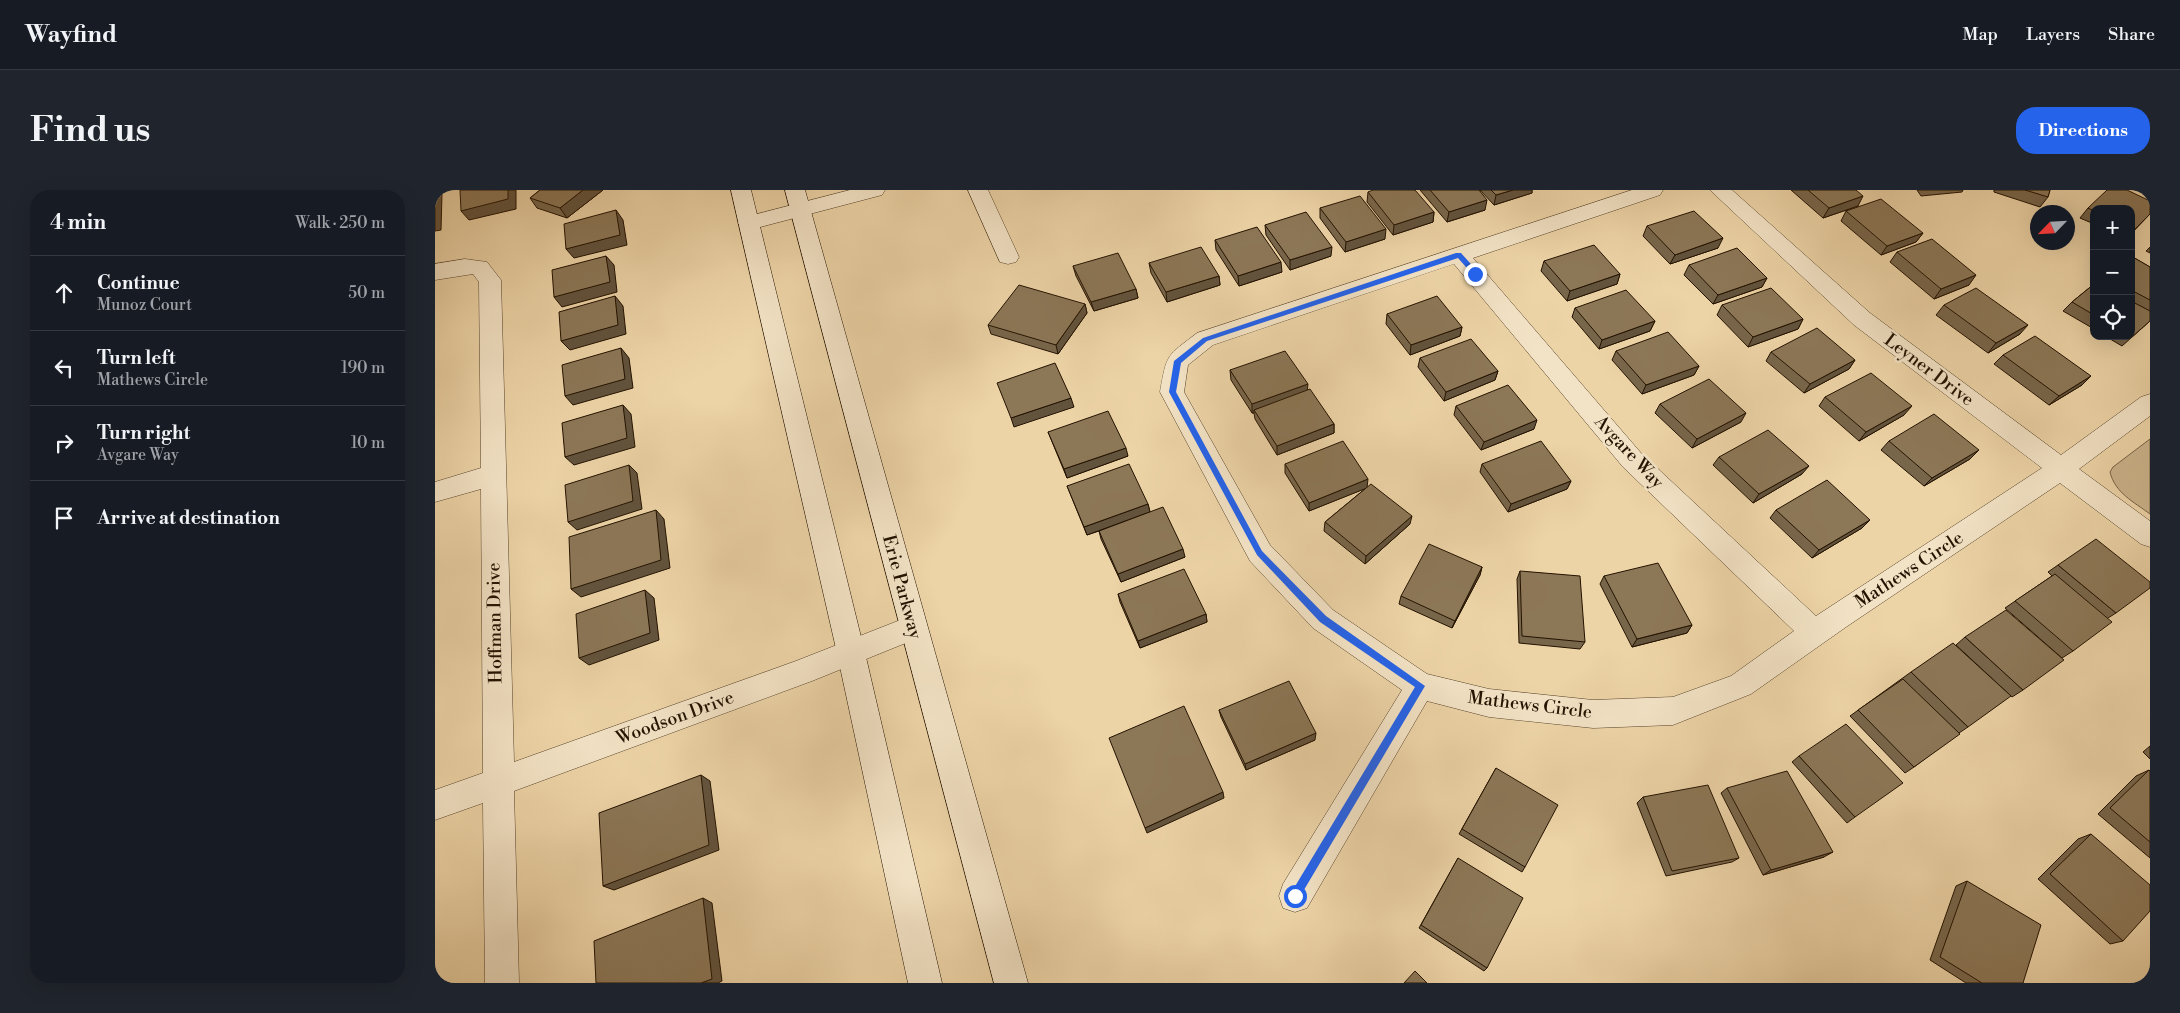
<!DOCTYPE html>
<html lang="en">
<head>
<meta charset="utf-8">
<style>
	:root { --surface:#171b24; --page:#20242c; --text:#f1f3f6; --muted:#9ea1a6; --line:#363941; --accent:#2563eb }
	body { margin:0; font-family:"Libre Bodoni",serif; background:var(--page); color:var(--text) }
	.controls { position:absolute; right:15px; top:15px; display:grid; overflow:hidden; border-radius:10px; box-shadow:0 5px 20px #0002 }
	.controls button { width:45px; height:45px; display:grid; place-items:center; padding:0; border:0; border-bottom:1px solid var(--line); background:var(--surface); color:var(--text); font:25px sans-serif }
	.compass { position:absolute; left:1595px; top:15px; width:45px; height:45px; border-radius:50%; background:var(--surface); box-shadow:0 5px 20px #0002; rotate:245deg }
	.stop { position:absolute; width:15px; height:15px; margin:-11px; border:4px solid #2563eb; border-radius:50%; background:#fff }
	.stop.end { background:#2563eb; border-color:#fff; box-shadow:0 1px 5px #0008 }
	.list { margin:0; padding:0; list-style:none }
	h2 { display:flex; justify-content:space-between; align-items:center; height:65px; margin:0; padding:0 20px; font-size:21px }
	h2 small { font-size:16px; font-weight:400; color:var(--muted) }
	.list li { display:grid; grid-template-columns:32px 1fr auto; gap:15px; align-items:center; box-sizing:border-box; height:75px; padding:0 20px; border-top:1px solid var(--line) }
	.list b { display:block; font-size:19px; white-space:nowrap }
	.list p { margin:0; font-size:16px; white-space:nowrap; color:var(--muted) }
	.list em { font-size:16px; font-style:normal; color:var(--muted) }
	.icon { flex:none; width:28px; height:28px; fill:none; stroke:currentColor; stroke-width:2; stroke-linecap:round; stroke-linejoin:round }
	.map { position:relative; flex:none; width:1715px; height:793px; overflow:hidden; border-radius:20px }
	header { display:flex; align-items:center; gap:30px; box-sizing:border-box; height:70px; padding:0 25px; background:var(--surface); border-bottom:1px solid var(--line) }
	header strong { font-size:24px }
	nav { display:flex; gap:28px; margin-inline-start:auto; font-size:18px }
	.intro { display:flex; align-items:center; justify-content:space-between; box-sizing:border-box; height:120px; padding:0 30px }
	h1 { margin:0; font-size:35px }
	.button { padding:12px 22px; border-radius:20px; background:var(--accent); color:#fff; font-size:18px; font-weight:700 }
	main { display:flex; gap:30px; padding:0 30px }
	aside { flex:1; background:var(--surface); border-radius:20px; box-shadow:0 5px 20px #0002 }
	.map>svg:first-child { display:block }
</style>
</head>
<body>
<header>
<strong>Wayfind</strong>
<nav><a>Map</a><a>Layers</a><a>Share</a></nav>
</header>
<div class="intro"><h1>Find us</h1><a class="button">Directions</a></div>
<main>
<aside>
<h2>4 min<small>Walk · 250 m</small></h2>
<ul class="list">
<li><svg class="icon" aria-label="ahead" viewBox="0 0 24 24"><path d="M12 20V5M6 11l6-6 6 6"/></svg><div><b>Continue</b><p>Munoz Court</p></div><em>50 m</em></li>
<li><svg class="icon" aria-label="left" viewBox="0 0 24 24"><path d="M17 20v-9H6M10 6l-5 5 5 5"/></svg><div><b>Turn left</b><p>Mathews Circle</p></div><em>190 m</em></li>
<li><svg class="icon" aria-label="right" viewBox="0 0 24 24"><path d="M7 20v-9h11M14 6l5 5-5 5"/></svg><div><b>Turn right</b><p>Avgare Way</p></div><em>10 m</em></li>
<li><svg class="icon" aria-label="arrive" viewBox="0 0 24 24"><path d="M6 21V4h12l-3 4 3 4H6"/></svg><div><b>Arrive at destination</b></div></li>
</ul>
</aside>
<div class="map">
<svg width="1715" height="793" viewBox="0 0 1715 793">
	<rect width="100%" height="100%" fill="#edd4a7"/>
	<filter id="stains"><feTurbulence type="fractalNoise" baseFrequency=".004" numOctaves="4"/><feColorMatrix values="0 0 0 0 .2 0 0 0 0 .09 0 0 0 0 .02 0 0 0 .5 -.17"/></filter>
	<radialGradient id="worn" r=".72"><stop offset=".6" stop-color="#630" stop-opacity="0"/><stop offset="1" stop-color="#630" stop-opacity=".3"/></radialGradient>
	<path fill="#cbb38b" stroke="#776246" d="M1715 249V324C1699 312 1680 303 1675 282L1678 277Z"/>
	<g fill="none" stroke-linecap="round" stroke-linejoin="round">
		<g stroke="#56422a" stroke-width="1">
			<path id="minor" d="M415 0H450L447 5 314 40 307 38 303 33 307 28Z
				M533 0H553L584 67 581 72 573 74 565 72Z
				M1197 0H1228L1225 5 1038 68 1206 263 1381 426 1607 278 1419 135 1275 0H1297L1435 123 1626 265 1706 207 1715 204V226L1644 279 1715 331V357L1706 354 1625 293 1411 437 1316 504 1238 535 1158 538 1054 527 992 511 872 718 860 722 848 718 844 706 848 694 967 500 878 438 815 371 725 202C732 163 731 167 762 143ZM1019 74 1188 277 1359 441 1296 486 1238 507 1158 510 1054 499 992 484 898 420 835 355 749 202 753 175 778 155Z
				M30 69 52 72 66 90 79 572 361 471 478 425 488 428 492 437 488 446 377 491 79 601 84 793H50L48 613 0 630V600L48 583 46 299 0 312V292L46 278 44 92 38 84 0 90V74Z"/>
		</g>
		<g stroke="#231200" stroke-width="1">
			<path id="secondary" d="M296 0H316L430 463 507 793H473L402 463Z
				M350 0H370L593 793H559Z"/>
		</g>
		<use href="#minor" fill="#f3e3c6" fill-rule="evenodd"/>
		<use href="#secondary" fill="#f3e3c6" fill-rule="evenodd"/>
	</g>
	<path fill="#78664b" stroke="#231200" d="M105 0H168L132 28 102 18 95 8Z
		M985 0H1044L1050 20 1012 32Z
		M1045 0H1097V3L1059 15Z
		M1356 0H1421L1423 16 1388 28Z
		M1482 0H1528L1527 2 1486 6Z
		M1559 0H1615L1613 7 1605 17 1559 2Z
		M933 2 999 22 998 32 958 45 932 12Z
		M1715 11V24L1696 44V19H1659V34L1645 28 1653 18Z
		M885 18 950 49 910 62 885 28Z
		M1411 21 1488 43 1481 52 1446 65 1406 31Z
		M830 35 896 66 855 80 831 45Z
		M1212 36 1283 58 1235 74 1208 46Z
		M780 50 847 82 804 96 781 60Z
		M1715 57V63L1711 61Z
		M1462 62 1534 95 1499 109 1455 72Z
		M1696 66 1715 77V131L1687 156 1670 146H1696Z
		M1109 71 1185 84 1182 94 1132 111 1106 81Z
		M714 73 784 86 785 95 732 112 716 83Z
		M1254 75 1332 88 1327 97 1278 114 1249 85Z
		M638 76 701 99 703 108 659 121 641 86Z
		M1659 94V139L1628 121 1637 112Z
		M650 114 652 123 623 164 556 144 553 135Z
		M1287 115 1368 129 1363 139 1313 157 1282 125Z
		M1509 115 1585 144 1553 163 1501 125Z
		M1140 118 1220 131 1215 141 1164 159 1137 127Z
		M952 124 1027 137 1025 146 975 165 951 134Z
		M1181 161 1264 176 1259 185 1207 204 1177 170Z
		M1336 162 1420 170 1414 179 1369 203 1331 171Z
		M1568 165 1647 195 1614 215 1559 174Z
		M985 168 1063 181 1060 190 1009 211 983 177Z
		M795 180 872 200 899 234V243L842 265 820 229 819 223H817L796 190Z
		M1390 207 1469 225 1424 251 1384 216Z
		M1225 214 1306 232 1257 258 1220 223Z
		M1021 216 1099 239 1046 260 1019 225Z
		M613 242 693 266 632 288Z
		M1454 251 1535 269 1489 296 1446 260Z
		M1284 267 1367 284 1318 313 1278 275Z
		M850 274 932 297 975 334 930 374 889 341 890 332 931 298 874 321 850 283Z
		M1047 274 1136 291 1132 299 1073 322 1045 282Z
		M632 296 713 314 715 322 750 367 686 392 666 349 664 341 673 338 652 345Z
		M1341 320 1435 330 1427 338 1377 368 1335 328Z
		M1623 375 1681 423 1673 428 1638 461 1627 468 1570 418 1617 386 1613 382Z
		M1047 377 1045 385 1017 438 964 414 966 406Z
		M1085 381 1150 452 1145 459 1084 453 1082 389Z
		M1169 386 1257 435 1252 443 1197 457 1165 394Z
		M683 404 771 424 772 432 705 458 685 412Z
		M1530 447 1588 500 1577 507 1521 455Z
		M1476 482 1533 537 1524 543 1479 577 1470 583 1415 526Z
		M784 520 880 550 811 580 786 527Z
		M1715 556V569L1708 562Z
		M1364 566 1420 627 1412 633 1357 572Z
		M1061 578 1090 677 1087 682 1024 644Z
		M1714 580 1715 581V668L1663 624 1701 586Z
		M1292 598 1389 667 1328 685 1286 603Z
		M1208 607 1304 668 1297 672 1231 686 1202 613Z
		M1656 644 1688 751 1675 754 1603 689 1643 649Z
		M1023 668 1052 778 1049 781 984 738Z
		M1532 691 1588 793H1531L1495 770 1521 696Z"/>
	<path fill="#62533d" stroke="#231200" d="M0 0H3L7 4 6 40 0 41Z
		M73 0H81V19L34 30 26 21Z
		M148 0H168L132 28 125 18Z
		M1078 0H1097V3L1059 15 1061 5Z
		M1428 6 1423 16 1388 28 1394 18Z
		M1052 10 1050 20 1012 32 1014 22Z
		M181 20 188 30 192 55 139 68 131 59Z
		M999 22 998 32 958 45 959 35Z
		M951 39 950 49 910 62 911 52Z
		M1488 43 1481 52 1446 65 1452 56Z
		M1288 48 1283 58 1235 74 1240 65Z
		M897 57 896 66 855 80V70Z
		M171 66 179 75 182 102 127 117 119 107Z
		M846 72 847 82 804 96 803 86Z
		M1185 84 1182 94 1132 111 1135 101Z
		M1541 85 1534 95 1499 109 1506 99Z
		M784 86 785 95 732 112 731 102Z
		M1332 88 1327 97 1278 114 1283 105Z
		M701 99 703 108 659 121 656 112Z
		M180 106 188 116 191 144 135 160 126 151Z
		M650 114 652 123 623 164 621 155Z
		M1368 129 1363 139 1313 157 1318 147Z
		M1220 131 1215 141 1164 159 1167 150Z
		M1593 135 1585 144 1553 163 1561 153Z
		M1027 137 1025 146 975 165 976 155Z
		M186 158 194 168 198 198 138 215 130 206Z
		M1420 170 1414 179 1369 203 1375 194Z
		M1264 176 1259 185 1207 204 1211 195Z
		M1063 181 1060 190 1009 211 1011 202Z
		M1656 186 1647 195 1614 215 1624 206Z
		M873 194 872 203 819 220V223H817V214Z
		M636 208 639 217 579 237 576 228Z
		M188 215 196 224 200 257 139 275 130 267Z
		M1477 216 1469 225 1424 251 1431 242Z
		M1311 223 1306 232 1257 258 1262 249Z
		M1102 230 1099 239 1046 260 1049 252Z
		M899 234V243L842 265V256Z
		M691 258 693 266 632 288 629 279Z
		M1544 260 1535 269 1489 296 1497 288Z
		M194 275 202 283 207 319 142 340 133 332Z
		M1374 276 1367 284 1318 313 1324 304Z
		M933 289 932 298 874 321V313Z
		M1136 291 1132 299 1073 322 1076 314Z
		M713 314 715 322 652 345 649 337Z
		M221 320 229 329 235 378 146 407 136 399Z
		M977 326 975 334 930 374 931 366Z
		M1435 330 1427 338 1377 368 1384 360Z
		M748 359 750 367 686 392 683 384Z
		M1047 377 1045 385 1017 438 1020 431Z
		M210 400 219 408 224 450 154 475 144 468Z
		M771 424 772 432 705 458 703 451Z
		M1257 435 1252 443 1197 457 1202 449Z
		M881 543 880 550 811 580 810 574Z
		M266 585 275 591 284 660 179 700 168 696Z
		M788 602 789 608 712 643 710 638Z
		M1398 662 1389 667 1328 685 1336 680Z
		M268 708 277 713 287 791 283 793H266Z"/>
	<path fill="#8c7757" stroke="#231200" d="M25 0H73V9L26 21Z
		M105 0H148L125 18 95 8Z
		M938 0H980L999 22 959 35 933 2Z
		M995 0H1044L1052 10 1014 22Z
		M1056 0H1078L1061 5Z
		M1373 0H1421L1428 6 1394 18Z
		M1590 0H1615L1613 7Z
		M1672 0H1692L1715 11V24L1699 40 1696 39V19H1659V21L1653 18Z
		M925 6 951 39 911 52 885 18Z
		M1446 9 1488 43 1452 56 1411 21Z
		M181 20 185 45 131 59 129 34Z
		M1259 21 1288 48 1240 65 1212 36Z
		M871 22 897 57 855 70 830 35Z
		M822 37 846 72 803 86 780 50Z
		M1497 49 1541 85 1506 99 1462 62Z
		M1159 55 1185 84 1135 101 1109 71Z
		M766 57 784 86 731 102 714 73Z
		M1302 58 1332 88 1283 105 1254 75Z
		M683 63 701 99 656 112 638 76Z
		M171 66 175 92 119 107 117 80Z
		M1696 66 1715 77V110L1696 100Z
		M1659 94V125L1637 112Z
		M584 95 650 114 621 155 553 135Z
		M1336 98 1368 129 1318 147 1287 115Z
		M1541 98 1593 135 1561 153 1509 115Z
		M1191 100 1220 131 1167 150 1140 118Z
		M180 106 183 135 126 151 124 122Z
		M1002 106 1027 137 976 155 952 124Z
		M1696 111 1715 121V131L1697 147 1696 146Z
		M1382 138 1420 170 1375 194 1336 162Z
		M1233 142 1264 176 1211 195 1181 161Z
		M1600 146 1656 186 1624 206 1568 165Z
		M1036 149 1063 181 1011 202 985 168Z
		M186 158 190 189 130 206 127 175Z
		M850 161 873 194 817 214 795 180Z
		M620 173 636 208 576 228 562 193Z
		M1436 183 1477 216 1431 242 1390 207Z
		M1274 189 1311 223 1262 249 1225 214Z
		M1073 195 1102 230 1049 252 1021 216Z
		M875 199 899 234 842 256 819 220Z
		M188 215 192 248 130 267 127 233Z
		M673 221 691 258 629 279 613 242Z
		M1499 224 1544 260 1497 288 1454 251Z
		M1333 240 1374 276 1324 304 1284 267Z
		M908 251 933 289 874 313 850 274Z
		M1106 251 1136 291 1076 314 1047 274Z
		M694 274 713 314 649 337 632 296Z
		M194 275 198 311 133 332 130 295Z
		M1392 290 1435 330 1384 360 1341 320Z
		M936 294 977 326 931 366 890 332Z
		M728 317 748 359 683 384 664 341Z
		M221 320 226 370 136 399 134 347Z
		M1661 349 1715 392V398L1681 423 1623 375Z
		M994 354 1047 377 1020 431 966 406Z
		M1223 373 1257 435 1202 449 1169 386Z
		M749 379 771 424 703 451 683 404Z
		M1085 381 1145 386 1150 452 1087 446Z
		M1620 384 1677 432 1638 461 1580 411Z
		M210 400 215 443 144 468 141 424Z
		M1571 420 1629 470 1588 500 1530 447Z
		M1518 453 1576 506 1533 537 1476 482Z
		M1468 489 1525 544 1479 577 1423 520Z
		M854 491 881 543 810 574 784 520Z
		M749 516 788 602 710 638 674 548Z
		M1411 534 1468 593 1420 627 1364 566Z
		M1061 578 1123 615 1090 677 1027 639Z
		M1714 580 1715 581V652L1675 618Z
		M1352 581 1398 662 1336 680 1292 598Z
		M266 585 274 655 168 696 164 623Z
		M1273 595 1304 668 1237 681 1208 607Z
		M1656 644 1715 695V721L1688 751 1615 684Z
		M1023 668 1088 708 1052 778 986 735Z
		M1532 691 1606 735 1588 793H1547L1505 767Z
		M268 708 277 789 266 793H161L159 751Z
		M980 781 992 793H969Z"/>
	<path fill="#2563eb" d="M1021 63H1026L1043 82V85H1038L1023 68 772 151 746 173 741 202 827 361 891 426 990 496 863 710 860 711 856 710V703L980 497 885 432 822 365 734 202 739 171 768 148Z"/>
	<g text-anchor="middle" dominant-baseline="central" stroke-width="5" stroke-linejoin="round" paint-order="stroke">
		<g font-size="18" fill="#231200" stroke="#f3e3c6">
			<text transform="translate(1494 180) rotate(37)">Leyner Drive</text>
			<text transform="translate(1194 262) rotate(47)">Avgare Way</text>
			<text transform="translate(1474 380) rotate(-33)">Mathews Circle</text>
			<text transform="translate(467 397) rotate(75)">Erie Parkway</text>
			<text transform="translate(60 433) rotate(-91)">Hoffman Drive</text>
			<text transform="translate(1095 515) rotate(7)">Mathews Circle</text>
			<text transform="translate(240 528) rotate(-20)">Woodson Drive</text>
		</g>
	</g>
	<rect width="100%" height="100%" filter="url(#stains)"/>
	<rect width="100%" height="100%" fill="url(#worn)"/>
</svg>
<div class="controls">
<button>+</button>
<button>−</button>
<button><svg class="icon" aria-label="locate" viewBox="0 0 24 24"><circle cx="12" cy="12" r="6"/><path d="M12 2v4M12 18v4M2 12h4M18 12h4"/></svg></button>
</div>
<svg class="compass" viewBox="-18 -18 36 36"><path d="M0-13l5 13h-10z" fill="#e53935"/><path d="M0 13l5-13h-10z" fill="#9ea1a6"/></svg>
<div class="stop" style="left:860px;top:706px"></div>
<div class="stop end" style="left:1040px;top:84px"></div>
</div>
</main>
</body>
</html>
